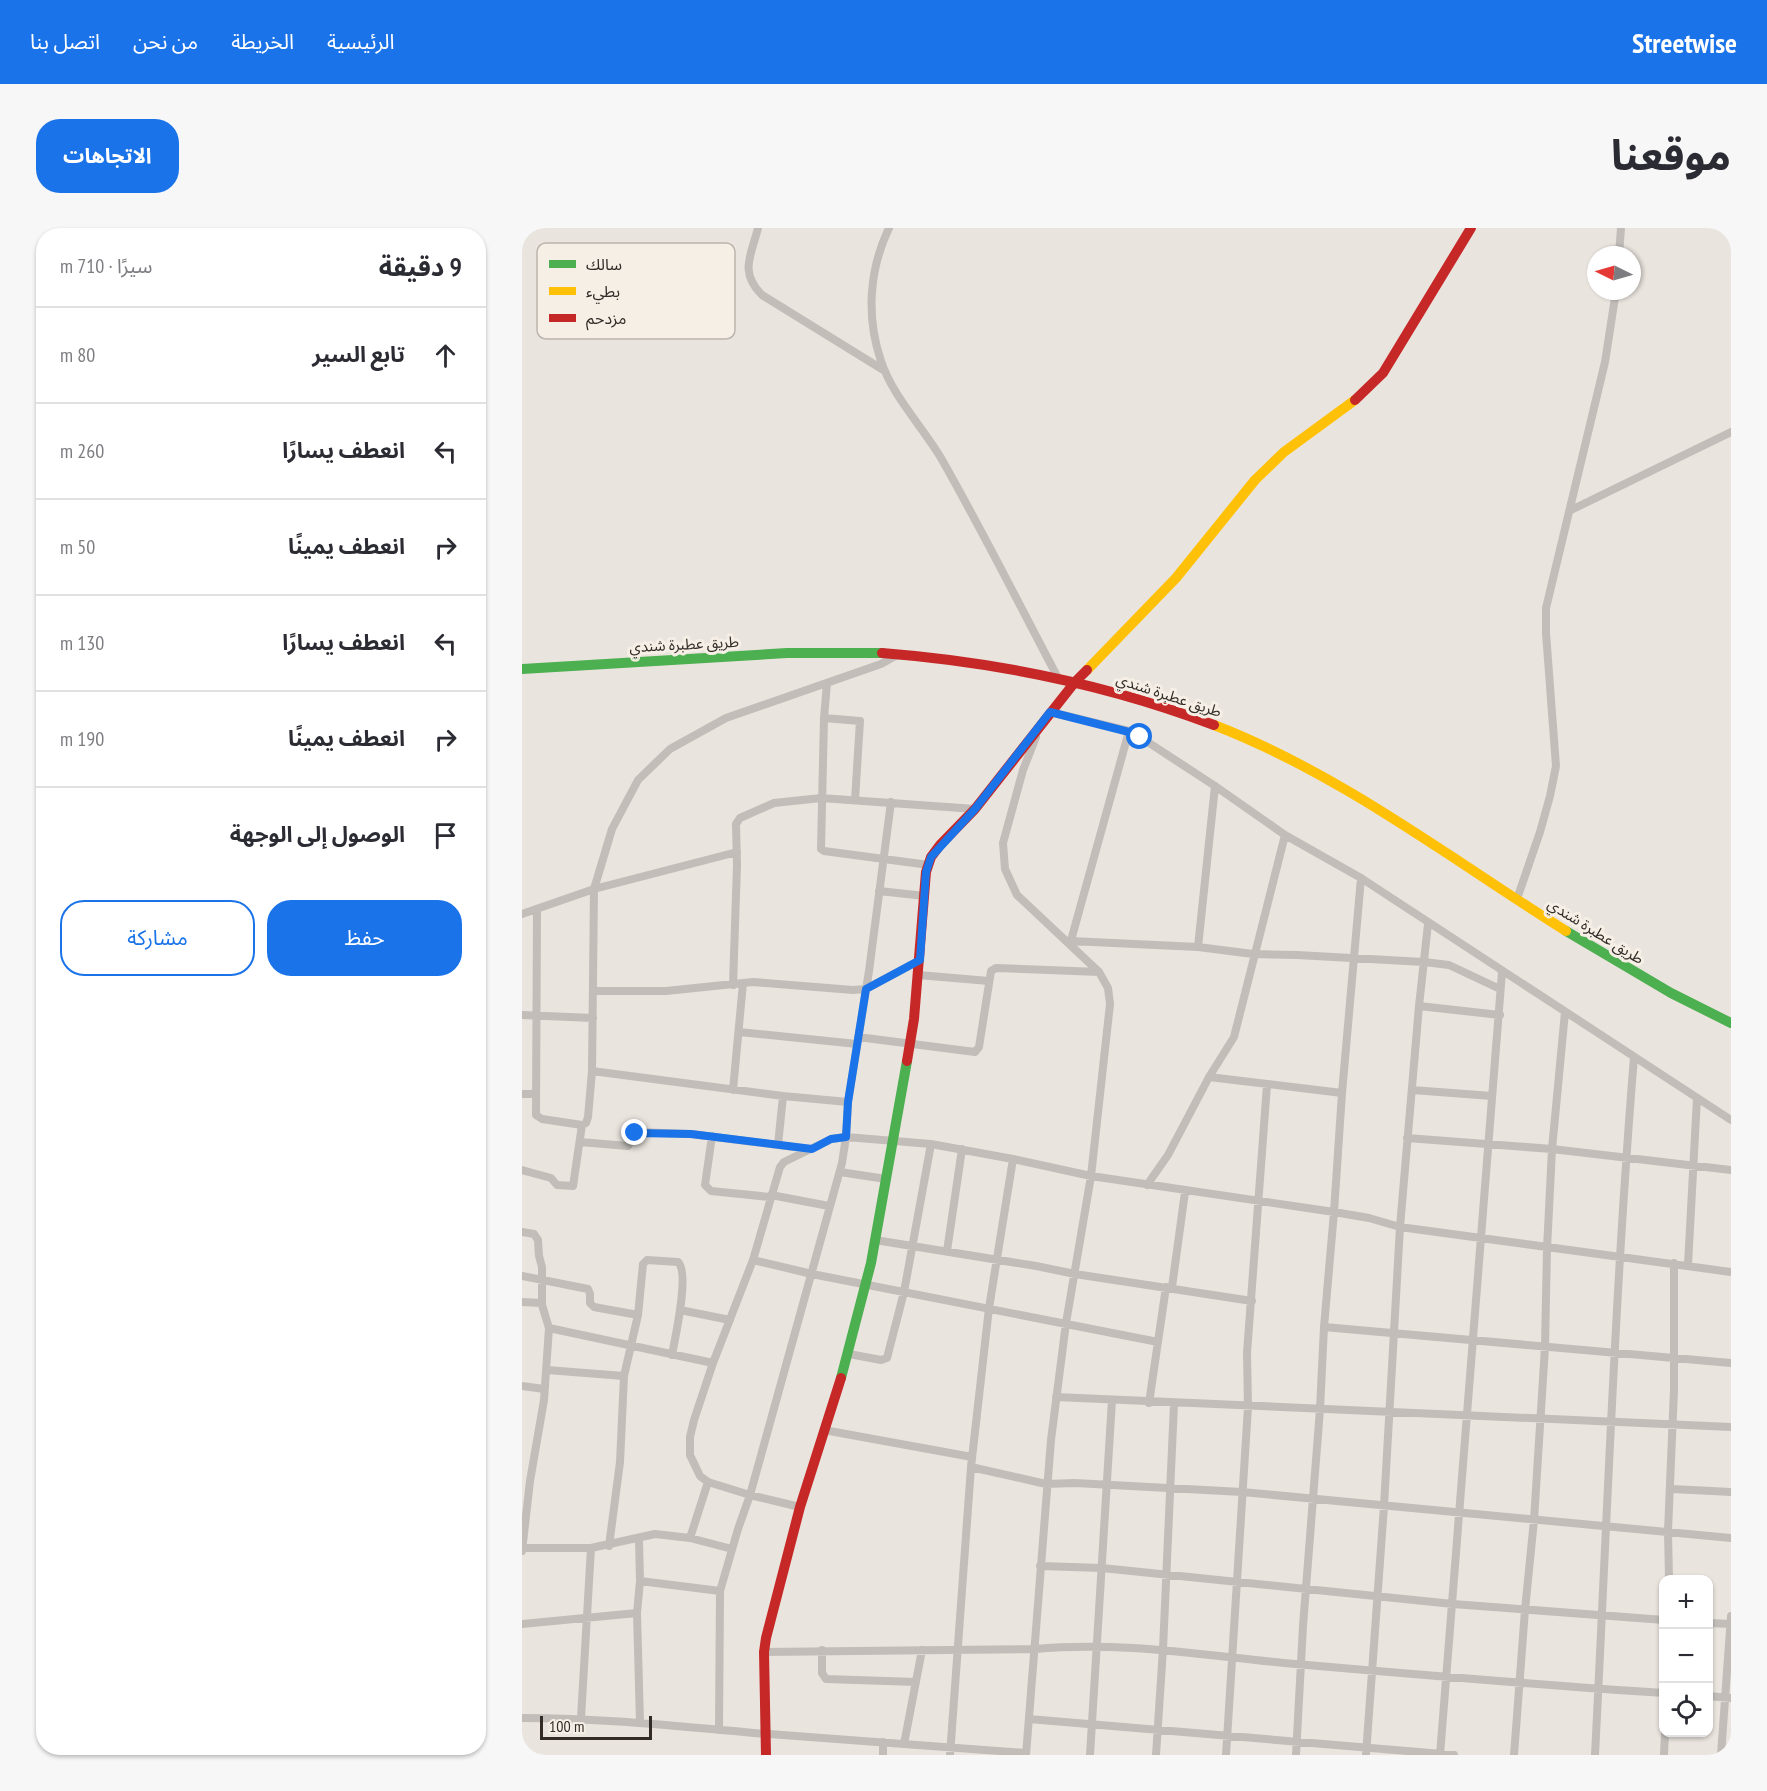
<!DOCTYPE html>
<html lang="ar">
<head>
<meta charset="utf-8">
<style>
	:root { --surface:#fff; --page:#f7f7f7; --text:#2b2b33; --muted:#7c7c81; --line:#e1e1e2; --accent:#1a73e8 }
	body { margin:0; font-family:"PT Sans Narrow","Noto Sans Arabic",sans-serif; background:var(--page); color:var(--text); direction:rtl }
	.controls { position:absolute; right:18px; bottom:18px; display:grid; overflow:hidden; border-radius:12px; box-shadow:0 2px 4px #0004 }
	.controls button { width:54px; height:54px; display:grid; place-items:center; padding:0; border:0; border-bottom:2px solid var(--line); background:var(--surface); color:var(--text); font:30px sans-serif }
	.compass { position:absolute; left:1065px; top:18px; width:54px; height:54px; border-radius:50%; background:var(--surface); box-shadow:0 2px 4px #0004; rotate:275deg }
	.scale { position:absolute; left:18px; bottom:15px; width:112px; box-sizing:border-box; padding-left:6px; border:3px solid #322b27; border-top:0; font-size:16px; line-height:21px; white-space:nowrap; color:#322b27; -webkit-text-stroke:4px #f6efe6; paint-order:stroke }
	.stop { position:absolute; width:18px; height:18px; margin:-14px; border:4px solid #1a73e8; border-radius:50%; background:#fff }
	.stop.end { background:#1a73e8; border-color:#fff; box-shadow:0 2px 6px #0008 }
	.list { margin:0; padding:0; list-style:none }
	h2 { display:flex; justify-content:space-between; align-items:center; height:78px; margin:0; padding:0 24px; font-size:26px }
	h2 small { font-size:20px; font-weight:400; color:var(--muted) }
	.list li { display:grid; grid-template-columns:39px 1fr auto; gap:18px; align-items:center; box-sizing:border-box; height:96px; padding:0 24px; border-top:2px solid var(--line) }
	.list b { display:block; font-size:22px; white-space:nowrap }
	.list em { font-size:20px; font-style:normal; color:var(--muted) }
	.actions { display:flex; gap:12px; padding:18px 24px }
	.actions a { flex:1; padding:14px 0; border:2px solid var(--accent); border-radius:24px; text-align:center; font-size:21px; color:var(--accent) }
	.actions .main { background:var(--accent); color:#fff }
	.icon { flex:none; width:33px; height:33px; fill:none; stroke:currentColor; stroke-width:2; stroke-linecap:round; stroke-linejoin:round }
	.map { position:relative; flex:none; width:1209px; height:1527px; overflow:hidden; direction:ltr; border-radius:24px }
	header { display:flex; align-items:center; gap:36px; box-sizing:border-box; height:84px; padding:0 30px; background:var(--accent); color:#fff }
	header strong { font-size:28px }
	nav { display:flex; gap:33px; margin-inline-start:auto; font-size:21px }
	.intro { display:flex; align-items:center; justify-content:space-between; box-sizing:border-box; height:144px; padding:0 36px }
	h1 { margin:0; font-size:42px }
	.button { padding:15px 27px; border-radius:24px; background:var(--accent); color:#fff; font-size:21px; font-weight:700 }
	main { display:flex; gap:36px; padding:0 36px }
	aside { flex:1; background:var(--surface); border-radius:24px; box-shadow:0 2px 4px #0004 }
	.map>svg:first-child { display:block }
</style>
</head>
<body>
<header>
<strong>Streetwise</strong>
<nav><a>الرئيسية</a><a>الخريطة</a><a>من نحن</a><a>اتصل بنا</a></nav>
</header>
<div class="intro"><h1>موقعنا</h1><a class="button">الاتجاهات</a></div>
<main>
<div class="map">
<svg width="1209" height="1527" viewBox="0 0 1209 1527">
	<rect width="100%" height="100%" fill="#eae4de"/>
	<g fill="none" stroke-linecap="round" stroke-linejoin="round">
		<path stroke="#c2bdb8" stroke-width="8" d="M236 0C229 28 217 44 240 67L363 143
			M367 0C347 42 344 89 359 133 371 169 400 198 419 230 460 302 497 376 535 448
			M1097 27 1099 0
			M1049 282 1209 204
			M305 455 302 490 299 621 302 623 407 637
			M528 484 607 503 618 509 693 558 763 607 839 650 1209 892
			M302 490 338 493 333 572
			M763 607 712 809 687 849 820 865
			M357 663 403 668
			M995 671 1018 604 1028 568 1034 538 1024 405V380L1083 134 1094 63
			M15 682 14 887 20 891 60 897 64 895 66 889 70 843 72 661 90 601 116 552 148 521 204 490 359 436 375 427
			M0 686 72 661 215 624
			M549 713 676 719 731 726 775 727 902 734 927 737 978 761
			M548 716 607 503
			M676 719 693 558
			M396 747 467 753
			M211 757 215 637 214 596 218 590 252 575 299 570 453 581
			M72 763H144L231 754 331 762 344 761 398 732
			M897 778 978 787
			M0 787 71 790
			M217 804 335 816
			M336 809 453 824 457 819 469 743 474 740 577 744
			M70 843 261 868 326 874
			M211 862 221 755
			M890 862 970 868
			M0 866H14
			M190 908 183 957 189 963 248 969
			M885 910 1030 921 1209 942
			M58 914 106 918 113 905 115 904 169 906 288 921
			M256 917 261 868
			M0 942 29 950 35 957 51 958 60 897
			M318 944 364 951
			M625 957 646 927 687 849
			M249 967 307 978
			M0 1004 12 1006 16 1012 17 1028 20 1039V1077L27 1100 22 1172 8 1253 0 1323
			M353 1012 514 1038 553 1046 730 1073
			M425 1023 440 921
			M231 1032 290 1046 636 1114
			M1166 1037 1175 870
			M0 1048 66 1061 68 1066V1075L72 1079 116 1087
			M650 1059 663 964
			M0 1074 20 1075
			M158 1082 208 1092
			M802 1099 1209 1135
			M27 1100 191 1135
			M327 1126 359 1132 365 1130 382 1064 409 916
			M25 1142 102 1148
			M0 1158 22 1161
			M534 1169 1209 1199
			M627 1175 644 1059
			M302 1202 450 1229
			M449 1239 467 1080 491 931
			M1150 1261 1209 1264
			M278 1279 228 1267 186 1254 178 1248 168 1227V1209L172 1192 191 1135 231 1032 258 939 262 934 309 911 324 909 409 916 491 931 569 948 812 984 847 990 878 999 1209 1044
			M117 1310 118 1353 115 1385 118 1494
			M168 1310 186 1254
			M87 1318 98 1234 102 1148 116 1087 121 1036 125 1032 156 1034C168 1045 153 1110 150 1127
			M0 1320H69L133 1306 168 1310 210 1321
			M518 1338 580 1340 931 1376 1142 1392
			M1147 1352 1146 1303 1152 1162V1035
			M118 1353 198 1363
			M1186 1395 1209 1396
			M0 1396 115 1385
			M300 1422V1445L304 1451 394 1454
			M242 1424 513 1421C597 1413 679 1427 762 1435 888 1446 1015 1457 1142 1465
			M1186 1468 1209 1470
			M0 1490C78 1490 154 1498 232 1505 322 1512 413 1518 504 1525
			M59 1490 69 1320
			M507 1491 932 1527
			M197 1502 198 1363 216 1301 228 1267 320 935 324 909 326 874 347 743 369 574
			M382 1516 400 1422
			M361 1527V1514
			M428 1527 449 1239 524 1256 553 1255 720 1264 1209 1310
			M504 1527 529 1212 544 1095 569 948 588 776 586 760 577 744 495 667 483 641 481 615 501 542 514 509
			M568 1527 590 1172
			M634 1527 641 1421 652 1176
			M704 1527 726 1179 725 1125 745 857
			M774 1527 781 1398 798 1181 802 1099 812 984 820 865 839 650
			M844 1527 862 1278 878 999 897 778 906 696
			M918 1527 980 744
			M992 1527 1003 1382 1012 1292 1023 1119 1025 1021 1030 921 1043 784
			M1073 1527C1085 1294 1093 1062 1112 829
			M1142 1527 1143 1504
			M1199 1527 1209 1388"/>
		<path stroke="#4caf50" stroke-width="10" d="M0 441 265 425H360
			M1044 703 1149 765 1209 795
			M319 1150 349 1035 385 833"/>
		<path stroke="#ffc107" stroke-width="10" d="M565 442 654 350 733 252 762 224 833 172
			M692 497C819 546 929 631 1044 703"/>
		<path stroke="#c62828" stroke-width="10" d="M833 172 861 145 949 0
			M360 425C475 434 584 456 692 497
			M385 833 392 791 404 644 409 629 418 617 453 581 553 454 565 442
			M244 1527 242 1424 244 1410 278 1279 319 1150"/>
	</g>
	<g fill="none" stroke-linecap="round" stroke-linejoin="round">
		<path stroke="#1a73e8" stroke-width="8" d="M113 905 169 906 290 921 309 911 324 909 326 874 344 761 398 732 404 644 409 629 453 581 528 484 607 504 618 509"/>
	</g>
	<g text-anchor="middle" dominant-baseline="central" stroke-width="6" stroke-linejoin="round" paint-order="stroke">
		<g font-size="15" fill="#322b27" stroke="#f6efe6">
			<text transform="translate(162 416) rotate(-3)">طريق عطبرة شندي</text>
			<text transform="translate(647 467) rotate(18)">طريق عطبرة شندي</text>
			<text transform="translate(1074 703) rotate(32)">طريق عطبرة شندي</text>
		</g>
	</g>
	<rect x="15" y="15" width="198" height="96" rx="9" fill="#f6efe6" stroke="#bbb4ad" stroke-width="1.5"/>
	<rect x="27" y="32" width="27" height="8" fill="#4caf50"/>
	<rect x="27" y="59" width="27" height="8" fill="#ffc107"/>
	<rect x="27" y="86" width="27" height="8" fill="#c62828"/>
	<g font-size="16" fill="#322b27">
		<text x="64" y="42">سالك</text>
		<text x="64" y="69">بطيء</text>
		<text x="64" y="96">مزدحم</text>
	</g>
</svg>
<div class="controls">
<button>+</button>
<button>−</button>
<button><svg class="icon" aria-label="locate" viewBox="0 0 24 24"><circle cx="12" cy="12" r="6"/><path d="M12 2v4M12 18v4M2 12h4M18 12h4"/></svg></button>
</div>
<svg class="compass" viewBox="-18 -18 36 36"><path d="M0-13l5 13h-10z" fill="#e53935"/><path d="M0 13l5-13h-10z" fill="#7c7c81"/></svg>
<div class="scale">100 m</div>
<div class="stop" style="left:618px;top:509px"></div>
<div class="stop end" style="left:113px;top:905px"></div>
</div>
<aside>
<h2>9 دقيقة<small>سيرًا · 710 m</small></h2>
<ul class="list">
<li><svg class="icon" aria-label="ahead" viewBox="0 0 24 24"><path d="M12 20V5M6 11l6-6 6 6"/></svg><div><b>تابع السير</b></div><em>80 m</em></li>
<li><svg class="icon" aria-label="left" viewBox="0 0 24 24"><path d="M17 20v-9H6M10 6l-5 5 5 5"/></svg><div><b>انعطف يسارًا</b></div><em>260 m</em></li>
<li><svg class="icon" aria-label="right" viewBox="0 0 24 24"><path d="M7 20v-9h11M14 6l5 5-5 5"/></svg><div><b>انعطف يمينًا</b></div><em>50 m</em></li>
<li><svg class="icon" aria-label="left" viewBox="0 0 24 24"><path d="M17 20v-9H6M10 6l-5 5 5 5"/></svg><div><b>انعطف يسارًا</b></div><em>130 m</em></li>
<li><svg class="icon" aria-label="right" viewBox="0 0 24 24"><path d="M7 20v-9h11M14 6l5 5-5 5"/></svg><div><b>انعطف يمينًا</b></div><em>190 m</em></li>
<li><svg class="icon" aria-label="arrive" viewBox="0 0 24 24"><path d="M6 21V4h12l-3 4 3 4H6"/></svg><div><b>الوصول إلى الوجهة</b></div></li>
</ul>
<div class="actions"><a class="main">حفظ</a><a>مشاركة</a></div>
</aside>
</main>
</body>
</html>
